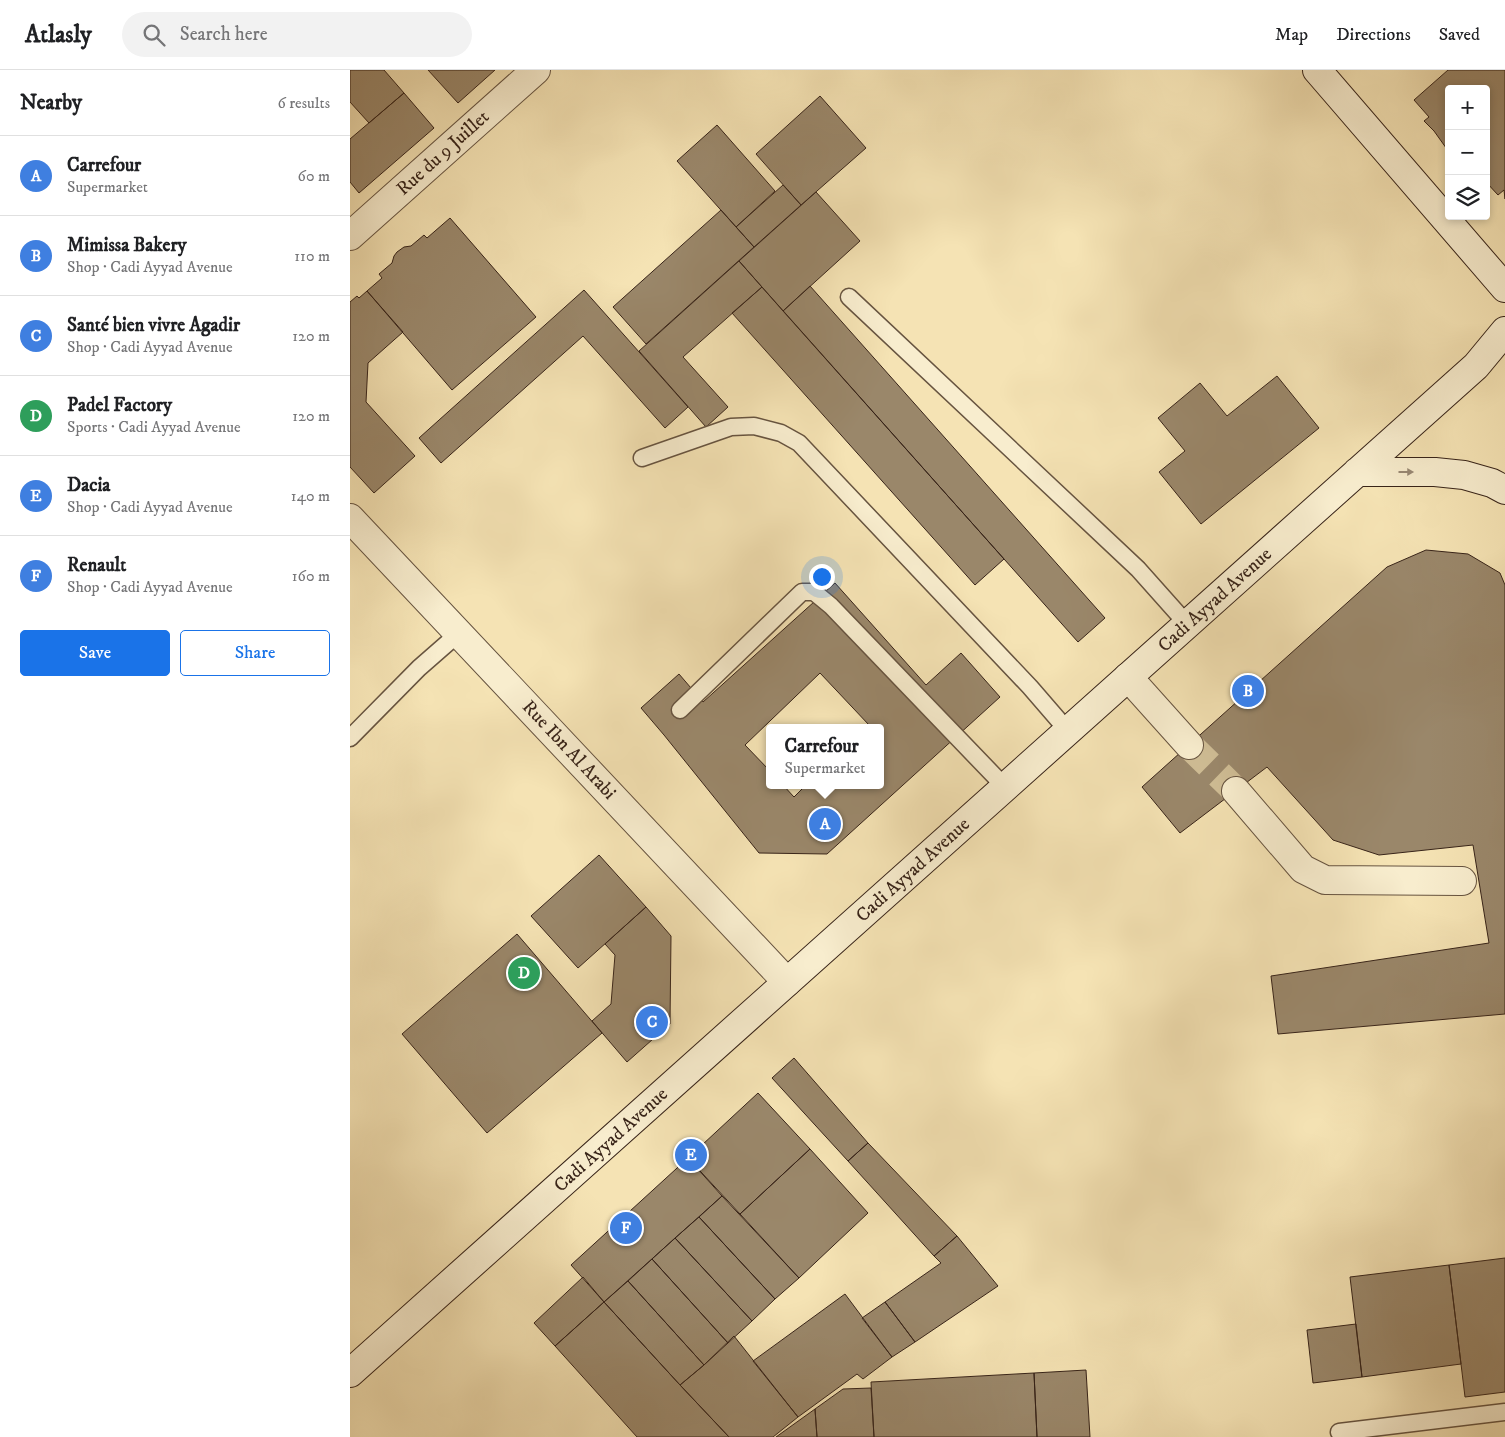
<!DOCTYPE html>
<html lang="en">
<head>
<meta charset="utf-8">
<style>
	:root { --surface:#fff; --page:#f2f2f2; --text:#202124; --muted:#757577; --line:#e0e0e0; --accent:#1a73e8 }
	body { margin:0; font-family:"IM FELL DW Pica",serif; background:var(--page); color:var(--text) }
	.controls { position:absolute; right:15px; top:15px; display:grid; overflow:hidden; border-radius:5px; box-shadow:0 2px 8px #0003 }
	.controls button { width:45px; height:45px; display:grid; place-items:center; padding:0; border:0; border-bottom:1px solid var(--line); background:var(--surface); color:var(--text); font:25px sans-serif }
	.you { position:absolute; left:471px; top:506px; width:18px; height:18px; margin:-12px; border:4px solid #fff; border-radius:50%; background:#1a73e8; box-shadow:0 0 0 8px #1a73e833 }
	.badge { display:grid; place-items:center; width:32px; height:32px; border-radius:50%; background:var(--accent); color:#fff; font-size:16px; font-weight:700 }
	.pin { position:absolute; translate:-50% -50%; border:2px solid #fff; box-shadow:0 1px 5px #0006 }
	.popup { position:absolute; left:416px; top:654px; width:118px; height:65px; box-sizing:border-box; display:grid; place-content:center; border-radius:5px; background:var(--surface); filter:drop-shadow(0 1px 4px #0005); font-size:16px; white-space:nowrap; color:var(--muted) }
	.popup b { font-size:19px; color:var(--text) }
	.popup::after { content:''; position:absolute; left:50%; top:100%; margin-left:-10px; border:10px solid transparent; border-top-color:var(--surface) }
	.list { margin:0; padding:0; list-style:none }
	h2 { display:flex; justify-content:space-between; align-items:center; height:65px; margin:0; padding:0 20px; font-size:21px }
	h2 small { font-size:16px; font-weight:400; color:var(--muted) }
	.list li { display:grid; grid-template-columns:32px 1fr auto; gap:15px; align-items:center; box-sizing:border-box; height:80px; padding:0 20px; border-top:1px solid var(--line) }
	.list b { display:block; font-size:19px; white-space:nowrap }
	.list p { margin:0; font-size:16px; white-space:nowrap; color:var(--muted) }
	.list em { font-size:16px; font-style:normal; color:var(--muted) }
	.actions { display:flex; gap:10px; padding:15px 20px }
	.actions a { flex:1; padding:11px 0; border:1px solid var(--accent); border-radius:5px; text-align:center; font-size:18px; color:var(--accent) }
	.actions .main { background:var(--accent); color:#fff }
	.icon { flex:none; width:28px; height:28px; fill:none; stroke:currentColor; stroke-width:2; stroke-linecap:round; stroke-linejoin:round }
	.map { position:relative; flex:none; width:1155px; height:1367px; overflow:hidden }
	header { display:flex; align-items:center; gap:30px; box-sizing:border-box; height:70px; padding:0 25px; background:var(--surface); border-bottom:1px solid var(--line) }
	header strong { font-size:24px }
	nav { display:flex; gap:28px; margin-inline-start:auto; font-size:18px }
	.search { width:350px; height:45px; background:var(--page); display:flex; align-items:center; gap:12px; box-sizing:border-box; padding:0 18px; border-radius:28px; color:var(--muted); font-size:19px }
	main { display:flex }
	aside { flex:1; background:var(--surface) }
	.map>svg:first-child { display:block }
</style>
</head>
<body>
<header>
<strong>Atlasly</strong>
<div class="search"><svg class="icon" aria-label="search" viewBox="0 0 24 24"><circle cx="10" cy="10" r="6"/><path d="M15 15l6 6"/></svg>Search here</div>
<nav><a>Map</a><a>Directions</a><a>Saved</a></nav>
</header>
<main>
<aside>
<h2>Nearby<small>6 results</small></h2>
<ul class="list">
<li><span class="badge" style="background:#3f7fe0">A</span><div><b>Carrefour</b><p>Supermarket</p></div><em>60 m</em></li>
<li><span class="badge" style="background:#3f7fe0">B</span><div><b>Mimissa Bakery</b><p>Shop · Cadi Ayyad Avenue</p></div><em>110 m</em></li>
<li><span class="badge" style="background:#3f7fe0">C</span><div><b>Santé bien vivre Agadir</b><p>Shop · Cadi Ayyad Avenue</p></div><em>120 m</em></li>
<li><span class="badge" style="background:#2e9e5b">D</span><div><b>Padel Factory</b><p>Sports · Cadi Ayyad Avenue</p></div><em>120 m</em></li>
<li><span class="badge" style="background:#3f7fe0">E</span><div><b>Dacia</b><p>Shop · Cadi Ayyad Avenue</p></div><em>140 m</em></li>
<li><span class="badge" style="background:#3f7fe0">F</span><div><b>Renault</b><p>Shop · Cadi Ayyad Avenue</p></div><em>160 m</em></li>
</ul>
<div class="actions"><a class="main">Save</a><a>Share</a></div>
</aside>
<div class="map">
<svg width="1155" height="1367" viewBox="0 0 1155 1367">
	<rect width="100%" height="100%" fill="#f5e3b4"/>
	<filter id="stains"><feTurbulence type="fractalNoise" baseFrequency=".004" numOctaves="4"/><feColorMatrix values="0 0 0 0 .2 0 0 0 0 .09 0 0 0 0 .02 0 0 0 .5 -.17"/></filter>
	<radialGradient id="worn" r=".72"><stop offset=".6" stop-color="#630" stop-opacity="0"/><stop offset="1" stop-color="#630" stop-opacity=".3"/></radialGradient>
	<path fill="#9a876a" stroke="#382419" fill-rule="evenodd" d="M0 0H34L54 23 19 53 0 32Z
		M78 0H145L108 33Z
		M1098 0H1155V129L1154 120 1148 125 1136 112V19H1099V82L1084 61 1074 51 1079 47 1064 30Z
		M54 23 84 58 9 123 0 112V69Z
		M470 26 516 78 451 135 406 84Z
		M367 55 425 121 386 157 327 91Z
		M433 115 451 135 404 177 386 157Z
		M466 122 510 171 433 241 389 191Z
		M371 140 404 177 296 274 263 237Z
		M100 148 186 247 102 320 17 221 32 208 29 204 42 193 44 186 47 182 54 177 61 176 74 165 77 168Z
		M389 191 412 217 333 287 378 337 356 357 289 281Z
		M460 216 755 548 728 572 433 241Z
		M412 217 654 489 625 515 382 243Z
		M234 220 338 337 315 358 233 266 91 393 69 368Z
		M17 221 53 262 18 293 16 332 65 386 24 423 0 397V232L7 226 9 228Z
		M927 306 969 358 851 454 809 402 835 381 808 348 850 313 877 346Z
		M1076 480 1118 484 1150 503 1155 515V944L928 964 921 906 1139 873 1123 775 1029 785 983 770 917 697 830 763 792 717 1037 497Z
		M485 513 576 615 611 583 650 627 477 784 409 783 314 665 291 638 329 604 353 632ZM470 603 519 655 517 658H530V715H456L444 727 433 715H420V701L395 675Z
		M249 785 296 837 228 898 181 846Z
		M296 837 321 866 320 954 277 992 242 951 261 934 265 885 255 874Z
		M167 864 252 963 137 1063 52 964Z
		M444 988 518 1073 498 1091 422 1008Z
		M408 1023 460 1079 390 1144 338 1088Z
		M518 1073 607 1166 584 1186 498 1091Z
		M460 1079 518 1143 449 1208 390 1144Z
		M338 1088 372 1126 254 1232 221 1195Z
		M372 1126 449 1208 425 1229 349 1147Z
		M349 1147 425 1229 402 1251 325 1168Z
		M607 1166 648 1216 565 1272 535 1232 591 1193 584 1186Z
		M325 1168 402 1251 378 1273 302 1189Z
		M1155 1188V1322L1115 1327 1099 1195Z
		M302 1189 378 1273 354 1295 278 1211Z
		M1099 1195 1111 1294 1012 1307 1000 1207Z
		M233 1207 254 1232 205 1276 184 1253Z
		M278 1211 354 1295 330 1315 254 1232Z
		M495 1224 542 1287 513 1309 507 1304 448 1347 403 1291Z
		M254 1232 330 1315 379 1367H287L205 1276Z
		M535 1232 565 1272 542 1287 512 1248Z
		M1006 1254 1012 1307 963 1313 957 1260Z
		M384 1266 448 1347 423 1367H379L330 1315 354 1295Z
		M736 1300 740 1367H687L684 1303Z
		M684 1303 687 1367H524L521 1312Z
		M521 1318 524 1367H467L465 1339 493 1319Z
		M465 1339 467 1367H426Z"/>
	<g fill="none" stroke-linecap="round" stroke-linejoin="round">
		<path stroke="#cfbd95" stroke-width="28" stroke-dasharray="28 14" stroke-linecap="butt" d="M839 675 886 721"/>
		<g stroke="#675440" stroke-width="19">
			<path id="lane" d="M499 227 788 499 837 554
				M292 388 381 357 404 356 431 363 449 373 680 617 718 661
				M330 640 452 522H464L481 536 655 717
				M0 668 69 598 109 563
				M989 1362 1155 1342"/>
		</g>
		<g stroke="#675440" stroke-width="30">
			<path id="street" d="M0 166 186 0
				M0 448 437 912
				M778 607 839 675
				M886 721 953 799 975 810 1112 811"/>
		</g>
		<g stroke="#382419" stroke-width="30">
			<path id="secondary" d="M967 0 1155 218
				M1007 402H1085L1114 405 1142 413 1155 420
				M0 1303 1126 296 1155 261"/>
		</g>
		<use href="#lane" stroke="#f8edce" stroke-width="16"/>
		<use href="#street" stroke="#f8edce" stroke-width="28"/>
		<use href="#secondary" stroke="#f8edce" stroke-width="28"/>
	</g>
	<defs><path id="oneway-solid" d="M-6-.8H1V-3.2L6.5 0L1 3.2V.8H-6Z" transform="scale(1.25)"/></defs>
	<use fill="#988874" href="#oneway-solid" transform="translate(1056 402)"/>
	<g text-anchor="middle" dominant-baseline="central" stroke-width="5" stroke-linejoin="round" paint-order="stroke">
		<g font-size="19" fill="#382419" stroke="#f8edce">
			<text transform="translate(93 83) rotate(-42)">Rue du 9 Juillet</text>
			<text transform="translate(865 530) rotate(-42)">Cadi Ayyad Avenue</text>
			<text transform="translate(219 680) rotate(47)">Rue Ibn Al Arabi</text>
			<text transform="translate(563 800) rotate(-42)">Cadi Ayyad Avenue</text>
			<text transform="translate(261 1070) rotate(-42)">Cadi Ayyad Avenue</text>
		</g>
	</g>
	<rect width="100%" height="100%" filter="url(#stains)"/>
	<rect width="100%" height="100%" fill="url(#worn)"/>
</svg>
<div class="controls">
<button>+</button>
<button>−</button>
<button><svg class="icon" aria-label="layers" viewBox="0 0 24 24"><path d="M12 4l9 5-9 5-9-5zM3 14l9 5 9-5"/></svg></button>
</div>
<div class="you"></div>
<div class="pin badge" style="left:475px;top:754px;background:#3f7fe0">A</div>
<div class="popup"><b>Carrefour</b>Supermarket</div>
<div class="pin badge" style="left:898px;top:621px;background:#3f7fe0">B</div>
<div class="pin badge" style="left:302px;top:952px;background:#3f7fe0">C</div>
<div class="pin badge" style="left:174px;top:903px;background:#2e9e5b">D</div>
<div class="pin badge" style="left:341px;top:1085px;background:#3f7fe0">E</div>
<div class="pin badge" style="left:276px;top:1158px;background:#3f7fe0">F</div>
</div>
</main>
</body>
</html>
